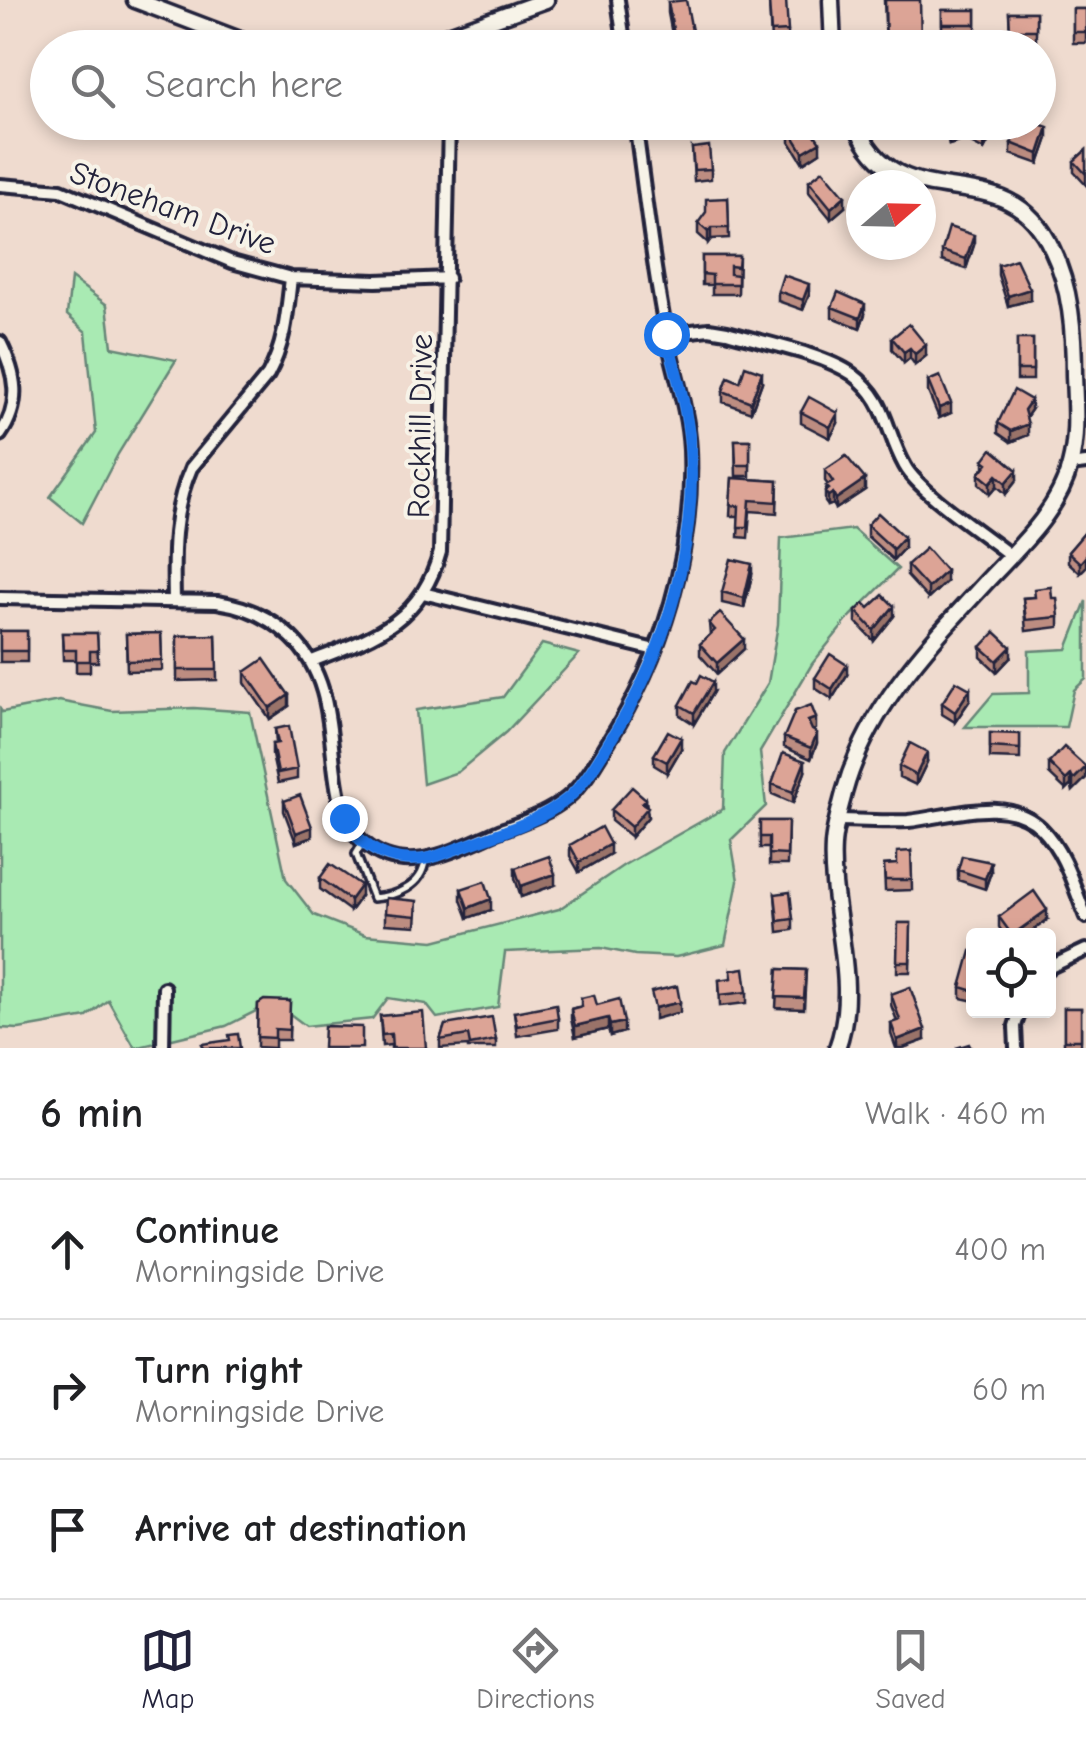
<!DOCTYPE html>
<html lang="en">
<head>
<meta charset="utf-8">
<style>
	:root { --surface:#fff; --page:#f6f6f6; --text:#202124; --muted:#757577; --line:#e0e0e0; --accent:#22223b }
	body { margin:0; font-family:"Comic Neue",sans-serif; background:var(--page); color:var(--text) }
	.controls { position:absolute; right:30px; bottom:30px; display:grid; overflow:hidden; border-radius:10px; box-shadow:0 5px 15px #0003 }
	.controls button { width:90px; height:90px; display:grid; place-items:center; padding:0; border:0; border-bottom:2px solid var(--line); background:var(--surface); color:var(--text); font:50px sans-serif }
	.compass { position:absolute; left:846px; top:170px; width:90px; height:90px; border-radius:50%; background:var(--surface); box-shadow:0 5px 15px #0003; rotate:70deg }
	.stop { position:absolute; width:30px; height:30px; margin:-22px; border:8px solid #1a73e8; border-radius:50%; background:#fff }
	.stop.end { background:#1a73e8; border-color:#fff; box-shadow:0 2px 10px #0008 }
	.list { margin:0; padding:0; list-style:none }
	h2 { display:flex; justify-content:space-between; align-items:center; height:130px; margin:0; padding:0 40px; font-size:42px }
	h2 small { font-size:32px; font-weight:400; color:var(--muted) }
	.list li { display:grid; grid-template-columns:65px 1fr auto; gap:30px; align-items:center; box-sizing:border-box; height:140px; padding:0 40px; border-top:2px solid var(--line) }
	.list b { display:block; font-size:38px; white-space:nowrap }
	.list p { margin:0; font-size:32px; white-space:nowrap; color:var(--muted) }
	.list em { font-size:32px; font-style:normal; color:var(--muted) }
	.icon { flex:none; width:55px; height:55px; fill:none; stroke:currentColor; stroke-width:2; stroke-linecap:round; stroke-linejoin:round }
	.map { position:relative; flex:none; width:1086px; height:1048px; overflow:hidden }
	.search { position:absolute; background:var(--surface); box-shadow:0 5px 15px #0003; left:30px; right:30px; top:30px; height:110px; display:flex; align-items:center; gap:25px; box-sizing:border-box; padding:0 35px; border-radius:55px; color:var(--muted); font-size:38px }
	.sheet { height:550px; background:var(--surface) }
	nav { display:flex; justify-content:space-around; align-items:center; box-sizing:border-box; height:140px; border-top:2px solid var(--line); background:var(--surface); font-size:28px; color:var(--muted) }
	nav a { display:grid; justify-items:center; gap:5px }
	nav .on { color:var(--accent) }
	.map>svg:first-child { display:block }
</style>
</head>
<body>
<div class="map">
<svg width="1086" height="1048" viewBox="0 0 1086 1048">
	<rect width="100%" height="100%" fill="#efdbcf"/>
	<filter id="ink" filterUnits="userSpaceOnUse"><feTurbulence type="fractalNoise" baseFrequency=".01" numOctaves="2"/><feDisplacementMap in="SourceGraphic" scale="20" xChannelSelector="R" yChannelSelector="G"/><feConvolveMatrix kernelMatrix="1 2 1 2 8 2 1 2 1" color-interpolation-filters="sRGB"/></filter>
	<g filter="url(#ink)">
		<path fill="#a9eab3" stroke="#668677" stroke-width="2.5" d="M71 278 107 305 112 347 176 360 118 454 82 523 50 497 96 433 86 332 67 315Z
			M853 529 898 569 849 618 812 664 760 752 766 806 731 840 738 881 725 945 676 957 635 955 601 948 505 952 498 1007 437 1018 426 1004 388 998 372 1019 306 1026 274 1002 226 1026 135 1048 108 1000 87 1017 19 1029 0 1028V709L2 712 59 701 112 711 194 708 250 712 286 879 314 915 365 935 434 941 559 909 624 865 723 809 725 753 768 683 778 624 781 538Z
			M1086 601V679L1074 690 1066 727H965L993 694 1029 693V651L1067 649Z
			M542 644 579 654 506 732 458 772 423 784 416 710 503 697Z"/>
		<g fill="none" stroke-linecap="round" stroke-linejoin="round">
			<g stroke="#22223b" stroke-width="12">
				<path id="lane" d="M363 842 356 854 373 898C397 896 422 886 425 861"/>
			</g>
			<g stroke="#22223b" stroke-width="18">
				<path id="street" d="M618 0 625 48
					M0 185 61 190 232 262 291 278 376 281 448 278
					M666 334 709 329 727 332C761 342 824 354 852 374 888 400 885 431 905 466 919 492 985 535 1011 556
					M0 342C16 374 22 403 0 435
					M1070 465 1086 463
					M423 593 655 650
					M0 598 217 602C245 606 270 617 291 637 355 698 312 800 365 844 407 879 456 849 499 831 522 822 548 814 567 798 584 784 596 762 607 744 663 656 694 554 690 450 688 410 674 371 666 332 652 263 645 192 635 122
					M174 601C173 554 172 512 191 468L268 375C285 344 287 313 291 278
					M312 661C374 637 421 622 440 552L449 122
					M838 820C861 820 885 822 908 821 950 817 1006 794 1041 828 1065 852 1074 887 1086 917
					M1048 968 1086 950
					M163 1048 164 988
					M1016 1048 1015 1026 1020 1011"/>
			</g>
			<g stroke="#22223b" stroke-width="21">
				<path id="secondary" d="M135 0 261 48
					M831 0 833 48
					M413 48 546 0
					M837 1048C861 983 829 911 833 845 834 828 840 809 844 793 867 708 929 644 987 581 1018 548 1059 511 1070 465 1078 436 1075 404 1074 375 1074 332 1071 288 1052 249 1005 146 899 230 855 122"/>
			</g>
			<use href="#lane" stroke="#f7f3e8" stroke-width="5"/>
			<use href="#street" stroke="#f7f3e8" stroke-width="10"/>
			<use href="#secondary" stroke="#f7f3e8" stroke-width="14"/>
		</g>
		<path fill="#bd8d81" stroke="#22223b" stroke-width="2.5" d="M884 0 921 43V48H886Z
			M769 1 788 31V42L771 43Z
			M668 2 692 31V42L674 45 668 13Z
			M1073 9H1086V43H1073Z
			M942 10H976V34H942Z
			M1009 12H1036V40L1010 41Z
			M790 122 804 129 820 152 803 163 790 142Z
			M944 122H995V129L984 150 965 140 949 145Z
			M1030 134 1048 138 1039 164 1011 154V143Z
			M692 148 711 169V179L694 181Z
			M1086 150V185L1074 172V161Z
			M809 181 845 207 831 219 809 192Z
			M728 198 729 238 711 239 708 243 698 234V223Z
			M881 245H909L899 259Z
			M974 245 966 269 942 261V251Z
			M702 256H739L738 294H712V285H702Z
			M998 265 1030 300 1008 306 998 275Z
			M778 291 809 295 803 310 778 301Z
			M832 307 865 314 860 328 832 317Z
			M892 338 926 356 915 365 910 358 904 363 892 349Z
			M1017 339H1033V380H1017Z
			M928 381 951 413 939 418 928 392Z
			M740 382H762L751 412 723 402V391Z
			M1031 410 1026 417 1028 435 1011 442 998 433V423Z
			M801 412 838 423 830 438 801 423Z
			M735 440H750V476H736Z
			M984 460 1017 480 1006 494 997 486 990 494 979 484V474L984 467Z
			M825 470 865 490 836 509 833 504 828 506 825 502V492L828 485 825 481Z
			M732 478 778 481 777 513 750 511 748 538 738 537 739 516H730Z
			M867 525 904 548 893 560 867 536Z
			M1086 531 1080 573 1068 562V552Z
			M907 565 946 582 928 599 907 576Z
			M752 575 744 608 722 603V592Z
			M1034 597 1052 598 1059 617V627L1026 631 1023 598Z
			M869 608 894 616 874 641 856 622V611Z
			M709 623 744 649 717 674 700 655V644L710 635Z
			M0 631H27V662H0Z
			M62 633H97L98 662H90V672H76V660H63Z
			M161 633 162 670 127 671 126 634Z
			M216 635 217 680 177 681V636Z
			M981 647 1011 657 997 672 981 657Z
			M245 672 289 706 270 719 245 683Z
			M847 675 832 699 815 688V678Z
			M713 692 694 724 680 715V705Z
			M970 700 955 722 942 714V703Z
			M275 729 297 769V779L278 783 272 755V744H276Z
			M816 729 812 730 817 743 811 759 784 747V737Z
			M990 733 1020 734V759L990 758Z
			M681 749 667 773 654 765V755Z
			M927 762 916 785 899 777V766Z
			M1049 763 1086 778 1073 791 1071 785 1066 790 1049 774Z
			M805 772 793 803 772 794V784Z
			M284 801 312 837 296 843 284 811Z
			M646 805 648 817 631 837 611 821V810Z
			M760 821H788L787 865H769V848H760Z
			M570 845 610 854 579 872 570 856Z
			M911 851 912 890 885 891 884 865 897 864Z
			M515 868 555 885 521 897 515 878Z
			M958 870 991 872 985 889 958 880Z
			M320 878 361 896 350 911 320 889Z
			M461 889 491 910 468 918 461 900Z
			M775 894 793 919V930L778 932Z
			M417 911 416 926 385 924V913Z
			M999 917 1047 920 1026 936H1005L999 927Z
			M898 923H911L910 972H897Z
			M974 952V1001L961 998V987Z
			M778 969 806 970 804 1009 776 1008Z
			M731 970 747 992V1003L720 1006 719 980 731 979Z
			M891 994 925 1040 903 1048H896L891 1034V1023L897 1021 891 1005Z
			M581 998 597 1005 624 1032 610 1036 608 1029 575 1037 571 1019V1009L581 1006Z
			M290 1001 289 1040H275V1048L257 1047 258 1004Z
			M1064 1008H1081V1048H1064Z
			M514 1012 558 1018V1029L517 1036Z
			M380 1016 426 1048H391V1045L382 1046Z
			M445 1025 496 1040V1048H468V1046L440 1048V1040Z"/>
		<path fill="#9a7369" stroke="#22223b" stroke-width="2.5" d="M993 122H995V129L984 150V140Z
			M1048 127V138L1039 164V154Z
			M965 130V140L949 145V134Z
			M820 142V152L803 163V152Z
			M845 196V207L831 219V208Z
			M711 228V239L708 243V232Z
			M974 235V245L966 269V259Z
			M901 245H909L899 259V248Z
			M809 284V295L803 310V300Z
			M1030 289V300L1008 306V296Z
			M865 304V314L860 328V318Z
			M926 345V356L915 365V354Z
			M910 348V358L904 363V352Z
			M762 372V382L751 412V402Z
			M1031 400V410L1024 420V410Z
			M951 403V413L939 418V408Z
			M838 413V423L830 438V427Z
			M1028 424V435L1011 442V431Z
			M1017 470V480L1006 494V483Z
			M997 475V486L990 494V483Z
			M865 479V490L836 509V499Z
			M833 493V504L828 506V496Z
			M904 537V548L893 560V549Z
			M1086 556V567L1080 573V563Z
			M752 564V575L744 608V598Z
			M946 571V582L928 599V588Z
			M894 606V616L874 641V630Z
			M744 639V649L717 674V663Z
			M1011 647V657L997 672V661Z
			M847 665V675L832 699V689Z
			M713 682V692L694 724V713Z
			M970 689V700L955 722V712Z
			M289 695V706L270 719V708Z
			M816 718V729L808 732V721Z
			M817 733V743L811 759V748Z
			M681 738V749L667 773V762Z
			M927 752V762L916 785V775Z
			M805 761V772L793 803V792Z
			M1086 767V778L1073 791V780Z
			M1071 775V785L1066 790V780Z
			M646 799 648 817 631 837V827Z
			M312 827V837L296 843V833Z
			M610 844V854L579 872V862Z
			M991 862V872L985 889V879Z
			M555 874V885L521 897V886Z
			M361 885V896L350 911V900Z
			M491 899V910L468 918V908Z
			M1047 910V920L1026 936H1012Z
			M680 1002V1012L655 1019V1008Z
			M608 1018V1029L575 1037V1026Z
			M624 1022V1032L610 1036V1025Z
			M925 1029V1040L903 1048H897V1040Z"/>
		<path fill="#dca496" stroke="#22223b" stroke-width="2.5" d="M686 0 692 31 674 35 668 2Z
			M786 0 788 31 771 32 769 1Z
			M885 0H920L921 43 886 45Z
			M1073 9H1086V32H1073Z
			M942 10H976V24H942Z
			M1009 12H1036V30H1010Z
			M790 122H804V129L809 126 820 142 803 152 790 131Z
			M946 122H993L984 140 965 130 949 134Z
			M1033 122 1048 127 1039 154 1011 143 1017 129 1030 134Z
			M709 146 711 169 694 170 692 148Z
			M1086 150V174L1074 161Z
			M823 170 845 196 831 208 809 181Z
			M728 198 729 228H711L708 232 698 223 706 212V199Z
			M949 227 974 235 966 259 942 251Z
			M702 256H739L738 267 730 266V274L738 275V284H712V275L702 274Z
			M1016 259 1030 289 1008 296 998 265Z
			M783 275 809 284 803 300 778 291Z
			M838 292 865 304 860 318 832 307Z
			M909 324 926 345 915 354 910 348 904 352 892 338Z
			M1017 339H1033V370H1017Z
			M745 366 762 372 751 402 723 391 728 377 740 382Z
			M940 376 951 403 939 408 928 381Z
			M1014 390 1031 400 1024 410 1028 424 1011 431 998 423Z
			M809 397 838 413 830 427 801 412Z
			M735 440H750V465H736Z
			M992 449 1017 470 1006 483 997 475 990 483 979 474 988 463 984 460Z
			M846 456 865 479 836 499 833 493 828 496 825 492 829 489 826 486 833 482 825 470Z
			M732 478 778 481 777 502 750 500 748 527H738L739 506 730 505Z
			M878 513 904 537 893 549 867 525Z
			M1086 531V556L1080 563 1068 552Z
			M926 548 946 571 928 588 907 565Z
			M731 559 752 564 744 598 722 592Z
			M1051 587 1052 598H1057L1059 617 1026 620 1023 598 1035 597 1034 589Z
			M883 595 894 606 874 630 856 611 864 603 869 608Z
			M720 613 744 639 717 663 700 644 715 630 709 623Z
			M0 631H27V651H0Z
			M995 632 1011 647 997 661 981 647Z
			M62 633H97L98 651H90V661H76V650H63Z
			M161 633 162 660 127 661 126 634Z
			M216 635 217 670H177V636Z
			M830 654 847 665 832 689 815 678Z
			M264 659 289 695 270 708 245 672Z
			M701 675 713 682 694 713 680 705 693 681 697 683Z
			M956 681 970 689 955 712 942 703Z
			M811 705 816 718 808 721 812 730 817 733 811 748 784 737 795 711Z
			M289 726 297 769 278 773 272 744 278 743 275 729Z
			M668 731 681 738 667 762 654 755Z
			M990 733 1020 734V749L990 747Z
			M910 743 927 752 916 775 899 766Z
			M1064 747 1086 767 1073 780 1071 775 1066 780 1049 763Z
			M783 753 805 761 793 792 772 784Z
			M632 787 646 799 642 803 648 807 631 827 611 810Z
			M300 795 312 827 296 833 284 801Z
			M760 821H788L787 855 769 854V837H760Z
			M601 827 610 844 579 862 570 845Z
			M911 851 912 880H885L884 865 897 864V852Z
			M549 856 555 874 521 886 515 868Z
			M962 856 991 862 985 879 958 870Z
			M330 864 361 885 350 900 320 878Z
			M485 881 491 899 468 908 461 889Z
			M1034 891 1047 910 1012 935 999 917Z
			M790 892 793 919 778 921 775 894Z
			M386 898 417 901 416 916 385 913Z
			M898 923H911L910 962H897Z
			M971 951 974 952V991L961 987Z
			M744 968 747 992 720 995 719 980 732 978 731 970Z
			M778 969 806 970 804 998 776 997Z
			M677 986 680 1002 655 1008 651 992Z
			M910 987 925 1029 897 1040 891 1023 900 1020 891 994Z
			M594 995 597 1005 619 999 624 1022 610 1025 608 1018 575 1026 571 1009 582 1006 581 998Z
			M264 1000 290 1001 289 1030 275 1029V1038L257 1037 258 1004Z
			M556 1004 558 1018 517 1026 514 1012Z
			M1064 1008H1081V1040H1064Z
			M423 1012 426 1048H392L391 1034 382 1035 380 1016Z
			M492 1017 496 1040 470 1045 468 1035 440 1040 445 1025Z
			M324 1026 362 1027V1048H323Z
			M238 1034 240 1048H204L202 1044 230 1040 229 1035Z
			M969 1044 971 1048H956Z"/>
	</g>
	<g fill="none" stroke-linecap="round" stroke-linejoin="round" filter="url(#ink)">
		<path stroke="#1a73e8" stroke-width="12" d="M344 818C366 858 408 869 448 852 486 837 535 825 567 799 587 782 602 753 616 731 667 649 697 543 690 446 687 408 676 371 666 334"/>
	</g>
	<g text-anchor="middle" dominant-baseline="central" stroke-width="8" stroke-linejoin="round" paint-order="stroke">
		<g font-size="32" fill="#22223b" stroke="#f7f3e8">
			<text transform="translate(173 208) rotate(20)">Stoneham Drive</text>
			<text transform="translate(420 426) rotate(-89)">Rockhill Drive</text>
		</g>
	</g>
</svg>
<div class="controls">
<button><svg class="icon" aria-label="locate" viewBox="0 0 24 24"><circle cx="12" cy="12" r="6"/><path d="M12 2v4M12 18v4M2 12h4M18 12h4"/></svg></button>
</div>
<svg class="compass" viewBox="-18 -18 36 36"><path d="M0-13l5 13h-10z" fill="#e53935"/><path d="M0 13l5-13h-10z" fill="#757577"/></svg>
<div class="stop" style="left:666px;top:334px"></div>
<div class="stop end" style="left:344px;top:818px"></div>
<div class="search"><svg class="icon" aria-label="search" viewBox="0 0 24 24"><circle cx="10" cy="10" r="6"/><path d="M15 15l6 6"/></svg>Search here</div>
</div>
<section class="sheet">
<h2>6 min<small>Walk · 460 m</small></h2>
<ul class="list">
<li><svg class="icon" aria-label="ahead" viewBox="0 0 24 24"><path d="M12 20V5M6 11l6-6 6 6"/></svg><div><b>Continue</b><p>Morningside Drive</p></div><em>400 m</em></li>
<li><svg class="icon" aria-label="right" viewBox="0 0 24 24"><path d="M7 20v-9h11M14 6l5 5-5 5"/></svg><div><b>Turn right</b><p>Morningside Drive</p></div><em>60 m</em></li>
<li><svg class="icon" aria-label="arrive" viewBox="0 0 24 24"><path d="M6 21V4h12l-3 4 3 4H6"/></svg><div><b>Arrive at destination</b></div></li>
</ul>
</section>
<nav>
<a class="on"><svg class="icon" aria-label="map" viewBox="0 0 24 24"><path d="M3 6l6-2 6 2 6-2v14l-6 2-6-2-6 2zM9 4v14M15 6v14"/></svg>Map</a>
<a><svg class="icon" aria-label="directions" viewBox="0 0 24 24"><path d="M12 3l9 9-9 9-9-9zM9 14v-3h6M13 9l2 2-2 2"/></svg>Directions</a>
<a><svg class="icon" aria-label="saved" viewBox="0 0 24 24"><path d="M7 4h10v16l-5-4-5 4z"/></svg>Saved</a>
</nav>
</body>
</html>
